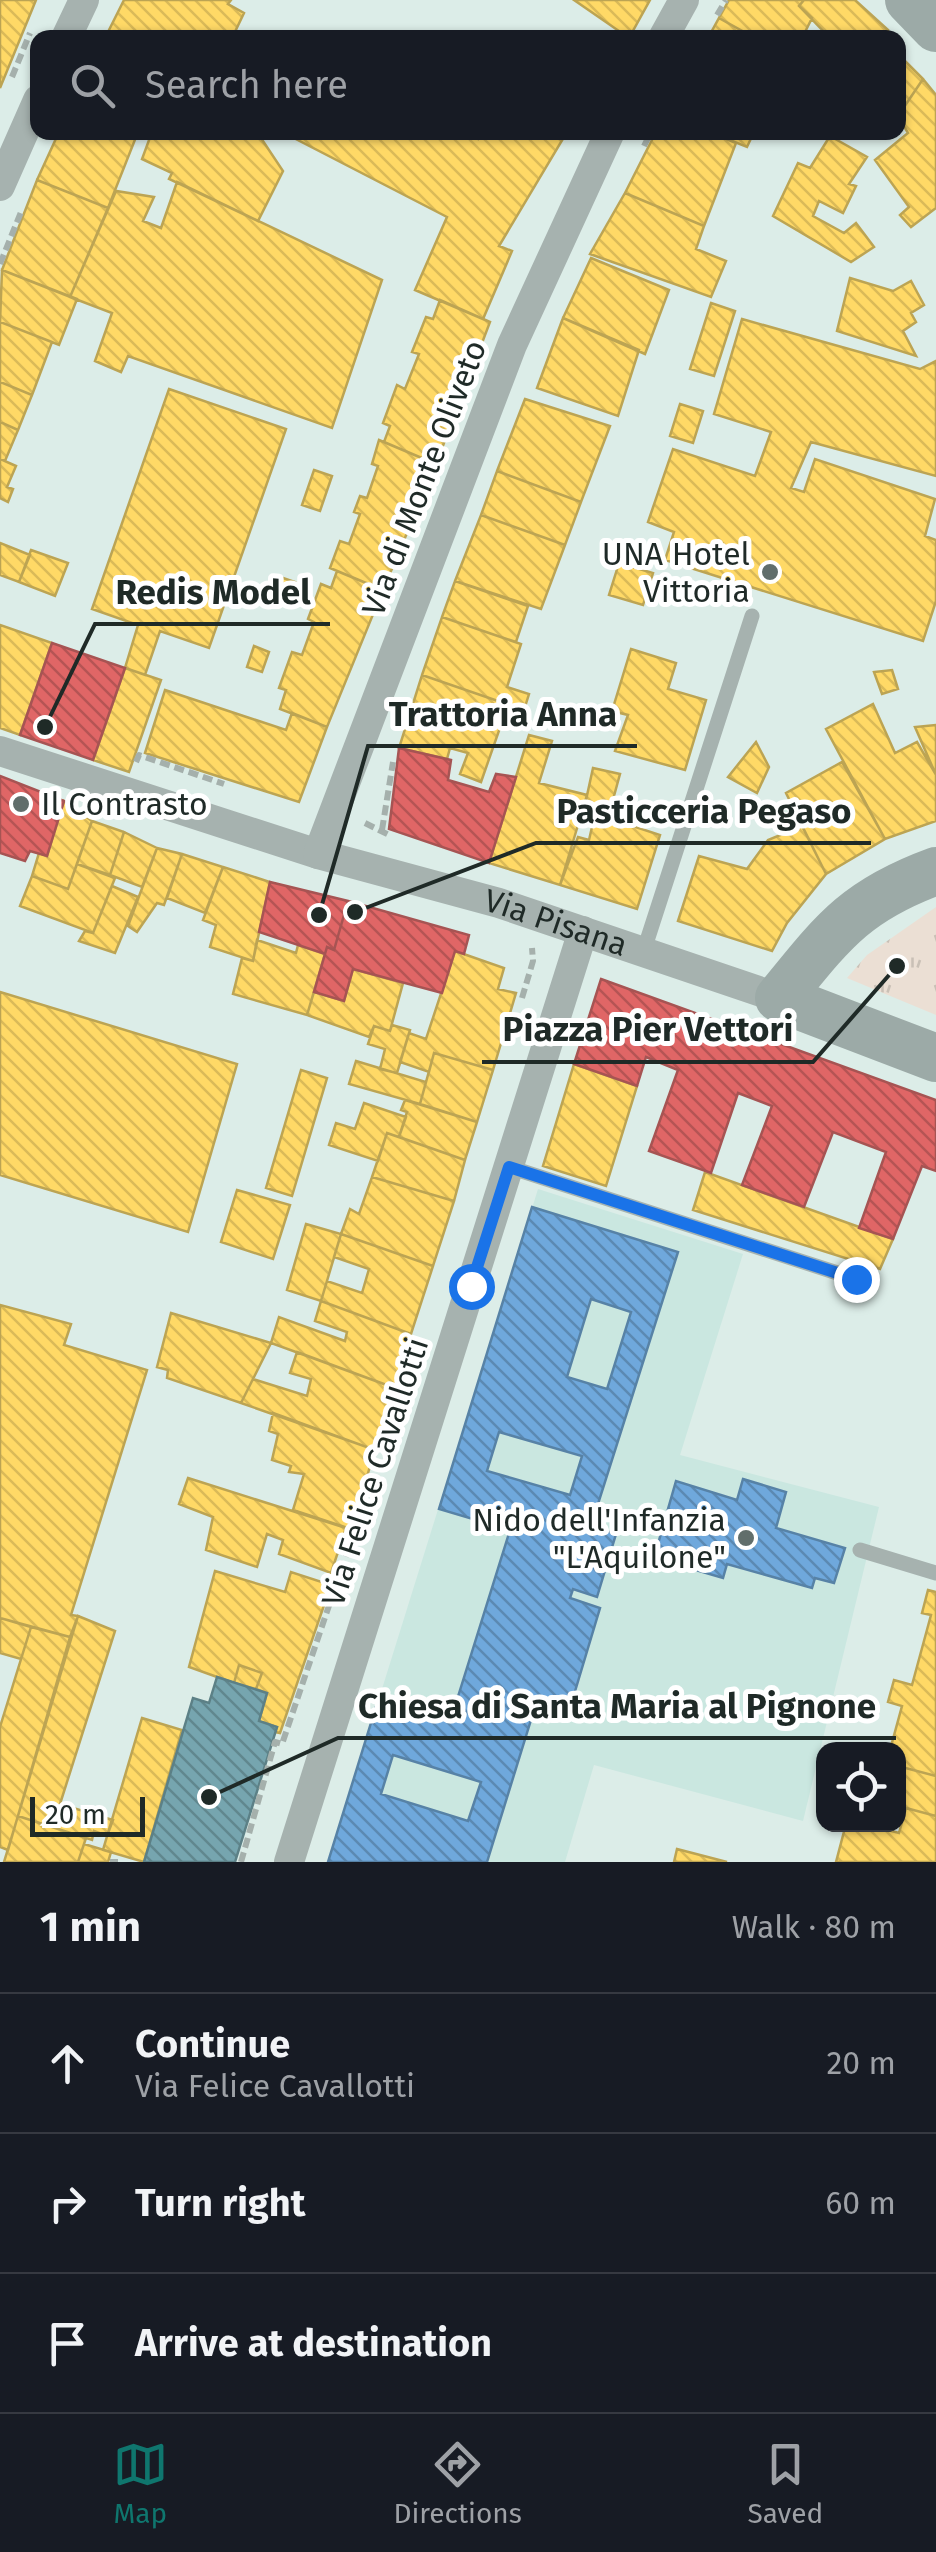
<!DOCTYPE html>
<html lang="en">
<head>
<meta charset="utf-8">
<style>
	:root { --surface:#171b24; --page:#20242c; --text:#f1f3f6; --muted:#9ea1a6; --line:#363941; --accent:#0f766e }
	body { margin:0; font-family:"Fira Sans",sans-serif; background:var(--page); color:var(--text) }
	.controls { position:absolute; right:30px; bottom:30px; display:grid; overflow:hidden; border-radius:20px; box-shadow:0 2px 8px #0004 }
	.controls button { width:90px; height:90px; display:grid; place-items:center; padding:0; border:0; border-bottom:2px solid var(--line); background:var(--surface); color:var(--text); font:50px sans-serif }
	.scale { position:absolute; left:30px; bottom:25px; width:115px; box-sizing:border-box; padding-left:10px; border:5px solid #1f2a27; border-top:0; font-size:28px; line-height:35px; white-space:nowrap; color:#1f2a27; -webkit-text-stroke:8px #fff; paint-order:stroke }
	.stop { position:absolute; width:30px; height:30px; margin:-22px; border:8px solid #1a73e8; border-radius:50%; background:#fff }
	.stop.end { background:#1a73e8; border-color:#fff; box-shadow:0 2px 10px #0008 }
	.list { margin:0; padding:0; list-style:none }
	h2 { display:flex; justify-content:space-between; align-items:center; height:130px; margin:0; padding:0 40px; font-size:42px }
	h2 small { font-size:32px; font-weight:400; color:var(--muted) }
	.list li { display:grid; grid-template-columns:65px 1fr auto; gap:30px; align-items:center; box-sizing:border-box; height:140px; padding:0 40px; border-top:2px solid var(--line) }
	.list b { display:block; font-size:38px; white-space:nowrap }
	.list p { margin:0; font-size:32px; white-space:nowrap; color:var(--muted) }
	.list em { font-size:32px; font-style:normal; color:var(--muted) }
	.icon { flex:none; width:55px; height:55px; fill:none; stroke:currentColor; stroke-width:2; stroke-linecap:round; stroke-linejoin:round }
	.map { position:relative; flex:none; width:936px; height:1862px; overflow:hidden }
	.search { position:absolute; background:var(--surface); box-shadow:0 2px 8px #0004; left:30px; right:30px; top:30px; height:110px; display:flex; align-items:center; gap:25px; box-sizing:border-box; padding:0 35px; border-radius:20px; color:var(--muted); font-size:38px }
	.sheet { height:550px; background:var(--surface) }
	nav { display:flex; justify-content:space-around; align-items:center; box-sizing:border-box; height:140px; border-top:2px solid var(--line); background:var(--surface); font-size:28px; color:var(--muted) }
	nav a { display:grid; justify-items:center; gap:5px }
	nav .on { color:var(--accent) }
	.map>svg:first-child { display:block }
</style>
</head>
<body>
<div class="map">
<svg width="936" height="1862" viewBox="0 0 936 1862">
	<defs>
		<pattern id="park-tufts" width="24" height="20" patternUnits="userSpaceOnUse" patternTransform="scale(2.5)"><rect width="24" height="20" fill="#ebdfd4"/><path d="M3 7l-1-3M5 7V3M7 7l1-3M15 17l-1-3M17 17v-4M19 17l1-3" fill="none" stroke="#c9c0b6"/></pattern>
		<pattern id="homes-back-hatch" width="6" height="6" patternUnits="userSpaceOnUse" patternTransform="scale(2.5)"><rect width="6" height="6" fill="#ffd966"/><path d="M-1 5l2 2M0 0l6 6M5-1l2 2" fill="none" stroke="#daba58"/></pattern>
		<pattern id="shops-back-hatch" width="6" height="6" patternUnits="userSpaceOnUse" patternTransform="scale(2.5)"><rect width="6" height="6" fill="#e06666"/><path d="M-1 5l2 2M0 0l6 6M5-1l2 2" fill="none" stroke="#b55454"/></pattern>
		<pattern id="schools-back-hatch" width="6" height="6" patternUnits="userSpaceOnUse" patternTransform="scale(2.5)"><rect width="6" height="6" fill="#6fa8dc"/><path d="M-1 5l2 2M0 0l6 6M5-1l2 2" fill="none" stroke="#5b89b2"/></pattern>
		<pattern id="public-back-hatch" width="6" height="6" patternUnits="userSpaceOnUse" patternTransform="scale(2.5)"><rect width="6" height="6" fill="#76a5af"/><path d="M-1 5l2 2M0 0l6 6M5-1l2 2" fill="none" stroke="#60878e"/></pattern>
	</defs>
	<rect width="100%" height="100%" fill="#dcede8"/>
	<path fill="#cae7e0" d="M538 1189 743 1254 680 1455 879 1507 803 1821 594 1765 565 1862H328Z"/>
	<path fill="url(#park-tufts)" d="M936 907V1015L847 978 867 955Z"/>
	<path fill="url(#homes-back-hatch)" stroke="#bca453" stroke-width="2.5" d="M0 0H36L0 88Z
		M124 0H231L228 4 244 13 232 38H105Z
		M574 0H650L629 38Z
		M729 0H804L799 6 812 18 802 38H755L719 18Z
		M804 0H855L888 30 882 38H830L799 6Z
		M719 18 755 38H708Z
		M898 54 923 79 898 116Z
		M923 79 936 95V208L911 227 900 215 909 207 875 160 908 133 898 116Z
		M59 132H138L108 208 37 180Z
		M152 132H257L283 171 258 221 169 179 172 173 142 159Z
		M295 132H466L478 139 481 132H567L499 246 512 251 483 319 415 290 447 217 292 137Z
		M656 132H710L736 143 704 226 625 193Z
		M710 132H754L747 147Z
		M830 136 867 157 849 184 856 186 843 213 819 201 813 216 844 233 856 223 874 247 851 262 773 216 798 163 810 168Z
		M37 180 108 208 70 297 2 270Z
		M177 182 382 280 332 428 128 356 121 372 95 361 112 313 70 297 116 191 154 197 143 221 161 228Z
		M625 193 704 226 696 249 726 261 711 297 590 254Z
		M591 258 669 290 645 354 563 318Z
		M2 270 77 299 59 345 0 322Z
		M850 278 893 291 911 281 924 305 911 313 916 322 903 331 916 356 837 331Z
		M440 300 490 322 436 464 384 442 390 426 383 423 397 385 405 389 419 354 412 352 426 317 433 319Z
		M711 303 735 311 714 376 690 369Z
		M563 318 639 350 618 416 537 388Z
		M742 319 920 369 936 361V476L811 442 791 488 804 492 815 459 935 499 925 536 936 540V601L923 641 665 560 674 532 648 522 673 449 755 476 771 432 714 414Z
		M0 322 52 342 32 395 0 382Z
		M0 382 32 395 18 430 0 422Z
		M169 389 286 429 209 648 160 631 145 675 125 668 138 625 92 609Z
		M525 399 610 426 581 502 497 471Z
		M680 404 703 411 693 443 670 436Z
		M0 422 18 430 5 461 0 459Z
		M379 440 436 464 383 590 330 568 340 541 349 544 360 514 354 512 360 496 367 498 378 466 372 464Z
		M0 459 16 466 7 487 13 489 8 502 0 498Z
		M314 470 332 476 320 511 302 505Z
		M497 471 581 502 565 545 481 515Z
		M481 515 565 545 541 609 455 581Z
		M0 543 30 555 19 582 0 575Z
		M31 550 68 563 55 596 19 582Z
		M619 563 653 573 643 605 609 595Z
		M337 571 383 590 327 727 280 709 286 690 279 688 292 652 302 655 314 622 308 619 321 584 331 588Z
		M280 577 295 582 288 603 273 598Z
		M455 581 528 606 516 642 442 617Z
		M442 617 521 644 507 687 529 694 524 710 422 675Z
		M0 625 52 643 20 735 0 728Z
		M254 646 269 652 262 672 247 667Z
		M631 649 676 663 668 689 706 700 685 770 615 751 628 715 612 711Z
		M125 668 161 680 129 772 93 760Z
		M892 670 898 689 882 694 874 672Z
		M422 675 524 710 517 727 502 722 481 782 460 774 468 753 450 748 447 759 399 748Z
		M165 690 286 730 292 713 327 727 299 802 145 753Z
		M873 704 895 753 917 742 936 775V821L885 839 826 729Z
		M936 725V775L915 727Z
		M529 735 552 741 539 783 587 795 560 885 489 863Z
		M756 742 769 767 757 793 728 777Z
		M842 762 885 839 826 874 786 793Z
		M593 768 620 774 608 818 660 835 637 909 560 885 578 837 589 840 592 827 581 823Z
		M64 801 92 821 68 889 32 876 39 853 47 856Z
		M92 821 124 832 110 875 77 864Z
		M802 826 826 874 787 923 772 951 678 921 699 856 747 869 768 840Z
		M124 832 157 848 142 887 110 875Z
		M157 848 182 854 164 905 157 903 137 932 128 926Z
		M182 854 223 867 205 913 167 898Z
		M77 864 115 878 93 933 20 906 32 876 68 889Z
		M223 867 270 882 253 961 210 947 216 925 203 920Z
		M112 886 138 897 115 953 79 941 85 931 93 933Z
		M257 940 296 953 298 945 325 954 307 1015 233 994 242 958 253 961Z
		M455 951 504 968 498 989 516 993 493 1070 434 1053 429 1072 400 1062 409 1033 426 1039Z
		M353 969 403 983 390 1031 374 1026 369 1037 307 1015 314 992 344 1001Z
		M0 992 237 1064 188 1232 0 1175Z
		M392 1025 410 1030 397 1073 380 1069 385 1049 368 1044 374 1026 390 1031Z
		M434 1053 493 1070 477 1122 420 1104Z
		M356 1061 426 1082 420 1104 349 1084Z
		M574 1064 637 1086 606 1186 543 1166Z
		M301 1070 327 1078 292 1196 266 1188Z
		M405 1100 477 1122 465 1160 399 1137 407 1112 401 1110Z
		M364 1103 406 1117 399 1137 387 1133 378 1161 329 1145 336 1123 355 1129Z
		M387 1133 465 1160 454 1201 372 1177Z
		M705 1172 893 1239 880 1269 693 1210Z
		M372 1177 454 1201 433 1266 341 1234 350 1209 359 1214Z
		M237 1190 290 1205 273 1259 221 1242Z
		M306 1224 341 1234 321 1301 287 1290Z
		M341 1234 433 1266 411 1334 321 1301 327 1281 362 1293 369 1269 334 1257Z
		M321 1301 411 1334 395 1388 271 1343 279 1317 345 1341 347 1332 315 1321Z
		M0 1305 71 1324 64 1345 147 1370 71 1615 78 1616 70 1637 0 1618Z
		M171 1313 271 1343 241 1403 167 1378 168 1370 157 1367Z
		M297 1352 395 1388 375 1450 241 1403 253 1379 307 1396 311 1379 290 1373Z
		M273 1413 375 1450 351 1529 293 1510 304 1474 289 1472 291 1466 272 1460 278 1434 269 1431Z
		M188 1478 346 1528 331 1573 279 1554 283 1540 267 1534 257 1567 206 1550 213 1517 179 1504Z
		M215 1571 285 1592 291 1572 331 1585 280 1733 275 1732 277 1727 259 1721 267 1693 256 1689 262 1673 239 1665 234 1683 189 1667Z
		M928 1590 936 1592V1776L898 1766V1750H890L902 1706 888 1702 894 1680 912 1685 931 1615 922 1613Z
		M78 1616 115 1631 60 1804 113 1820 107 1836 94 1831 92 1840 18 1816Z
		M0 1618 31 1627 21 1659 0 1653Z
		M31 1627 70 1637 8 1850 0 1847V1727Z
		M239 1665 262 1673 256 1689 234 1683Z
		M142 1718 182 1730 144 1862 103 1850Z
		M898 1766 936 1776V1816L898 1806Z
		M906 1808 936 1816V1862H836L846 1824H885L884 1829 899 1833Z
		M18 1816 86 1838 78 1862H4Z
		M84 1844 111 1852 108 1862H78Z
		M677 1849 727 1862H674Z"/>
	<path fill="url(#shops-back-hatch)" stroke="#a65453" stroke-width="2.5" d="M52 643 125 668 93 760 20 735Z
		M399 748 451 760 448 780 489 792 496 774 516 777 489 863 389 829Z
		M0 776 64 801 47 856 30 851 25 861 0 853Z
		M270 882 348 901 334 950 327 947 325 954 259 932Z
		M348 901 469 935 464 954 455 951 442 993 353 969 344 1001 314 992 327 947 334 950Z
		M601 979 936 1100V1171L922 1166 893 1239 859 1228 886 1152 833 1132 804 1207 742 1185 772 1106 738 1093 711 1173 649 1151 678 1070 646 1057 637 1086 574 1064Z"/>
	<path fill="url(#schools-back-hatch)" stroke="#5782a6" stroke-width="2.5" fill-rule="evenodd" d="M532 1207 678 1252 591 1526 616 1534 597 1597 573 1589 570 1598 600 1608 567 1718 535 1707 487 1862H328L379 1697 451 1719 510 1530 439 1509ZM591 1299 631 1312 607 1389 567 1377ZM499 1432 582 1456 570 1495 487 1471ZM393 1755 481 1782 468 1821 381 1794Z
		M743 1479 786 1492 776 1528 845 1548 834 1583 815 1578 812 1588 727 1564 723 1578 654 1558 676 1481 737 1500Z"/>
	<path fill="url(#public-back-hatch)" stroke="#5c8086" stroke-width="2.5" d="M217 1677 267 1693 259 1721 277 1727 235 1862H144L193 1698 209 1703Z"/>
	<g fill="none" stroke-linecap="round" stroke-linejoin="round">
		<path stroke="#a5b0ac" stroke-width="6" stroke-dasharray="10 5" stroke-linecap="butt" d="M717 15 726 0
			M12 77 30 33
			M644 146 651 132
			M0 264 21 212
			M136 762 139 755 224 784
			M365 823 389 835
			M382 830 393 762
			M522 998 533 961 532 948
			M110 1862H118
			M241 1862 275 1742 282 1744 353 1535"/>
		<path stroke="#a6b2af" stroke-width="15" d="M644 950 752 616
			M509 1167 856 1279
			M860 1550 936 1573"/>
		<g stroke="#a6b2af" stroke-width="30">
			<path d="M66 38 84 0"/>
			<path d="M663 38 684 0"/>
			<path d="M0 186 38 100"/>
			<path id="s1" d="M0 751 318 854 499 903 779 998"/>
			<path d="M318 854 512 345 610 132"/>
			<path d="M289 1862 583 931"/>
		</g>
		<path stroke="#9caaa7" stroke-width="48" d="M909 0 936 28
			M936 871C854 901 832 933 779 998L936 1058"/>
	</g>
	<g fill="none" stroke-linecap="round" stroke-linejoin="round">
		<path stroke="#1a73e8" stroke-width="12" d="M471 1286 509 1167 856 1279"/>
	</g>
	<g fill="#616e6b" stroke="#fff" stroke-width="4">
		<circle cx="770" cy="572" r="10"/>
		<circle cx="21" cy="804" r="10"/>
		<circle cx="746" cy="1538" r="10"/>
	</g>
	<g text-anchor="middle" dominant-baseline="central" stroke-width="10" stroke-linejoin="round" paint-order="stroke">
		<g font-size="32" fill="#1f2a27" stroke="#fff">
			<text transform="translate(424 478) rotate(-69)">Via di Monte Oliveto</text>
			<text stroke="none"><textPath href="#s1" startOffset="582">Via Pisana</textPath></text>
			<text transform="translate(375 1472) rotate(-72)">Via Felice Cavallotti</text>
		</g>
		<g font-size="32" fill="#1f2a27" stroke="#fff" text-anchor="end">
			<text x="750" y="554">UNA Hotel<tspan x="750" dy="37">Vittoria</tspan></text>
			<text x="41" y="804" text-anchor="start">Il Contrasto</text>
			<text x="726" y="1520">Nido dell'Infanzia<tspan x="726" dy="37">"L'Aquilone"</tspan></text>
		</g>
	</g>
	<path fill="none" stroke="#1f2a27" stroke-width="4" d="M45 727L95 624H330M319 915L368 746H637M355 912L536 843H871M897 966L813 1062H482M209 1797L338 1738H896"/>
	<g fill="#1f2a27" stroke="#fff" stroke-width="4">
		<circle cx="45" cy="727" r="10"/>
		<circle cx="319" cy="915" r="10"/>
		<circle cx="355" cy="912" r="10"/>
		<circle cx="897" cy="966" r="10"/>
		<circle cx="209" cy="1797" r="10"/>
	</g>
	<g font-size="35" text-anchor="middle" font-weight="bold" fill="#1f2a27" stroke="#fff" stroke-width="10" stroke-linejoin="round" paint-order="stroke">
		<text x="213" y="604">Redis Model</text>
		<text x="503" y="726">Trattoria Anna</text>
		<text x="704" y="823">Pasticceria Pegaso</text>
		<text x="648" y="1041">Piazza Pier Vettori</text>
		<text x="617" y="1718">Chiesa di Santa Maria al Pignone</text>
	</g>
</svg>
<div class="controls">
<button><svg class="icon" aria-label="locate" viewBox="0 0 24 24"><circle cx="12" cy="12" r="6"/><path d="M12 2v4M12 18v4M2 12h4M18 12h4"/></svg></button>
</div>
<div class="scale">20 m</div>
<div class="stop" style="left:471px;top:1286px"></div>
<div class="stop end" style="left:856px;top:1279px"></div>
<div class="search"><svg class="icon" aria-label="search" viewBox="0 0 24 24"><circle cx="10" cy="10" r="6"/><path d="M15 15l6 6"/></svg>Search here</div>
</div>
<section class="sheet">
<h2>1 min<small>Walk · 80 m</small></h2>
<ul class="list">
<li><svg class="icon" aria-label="ahead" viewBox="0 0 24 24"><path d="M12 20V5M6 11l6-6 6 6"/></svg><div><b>Continue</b><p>Via Felice Cavallotti</p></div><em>20 m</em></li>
<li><svg class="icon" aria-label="right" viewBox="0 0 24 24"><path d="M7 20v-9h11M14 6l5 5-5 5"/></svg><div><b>Turn right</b></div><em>60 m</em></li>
<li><svg class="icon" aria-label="arrive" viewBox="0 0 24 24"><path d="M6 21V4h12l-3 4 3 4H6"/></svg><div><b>Arrive at destination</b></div></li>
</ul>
</section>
<nav>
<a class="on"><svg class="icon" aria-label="map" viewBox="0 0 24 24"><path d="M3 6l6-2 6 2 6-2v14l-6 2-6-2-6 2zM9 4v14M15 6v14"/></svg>Map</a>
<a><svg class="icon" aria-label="directions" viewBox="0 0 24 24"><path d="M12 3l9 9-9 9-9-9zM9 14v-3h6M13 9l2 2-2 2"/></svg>Directions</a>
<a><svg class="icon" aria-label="saved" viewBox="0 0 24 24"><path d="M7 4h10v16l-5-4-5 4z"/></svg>Saved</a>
</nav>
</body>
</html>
